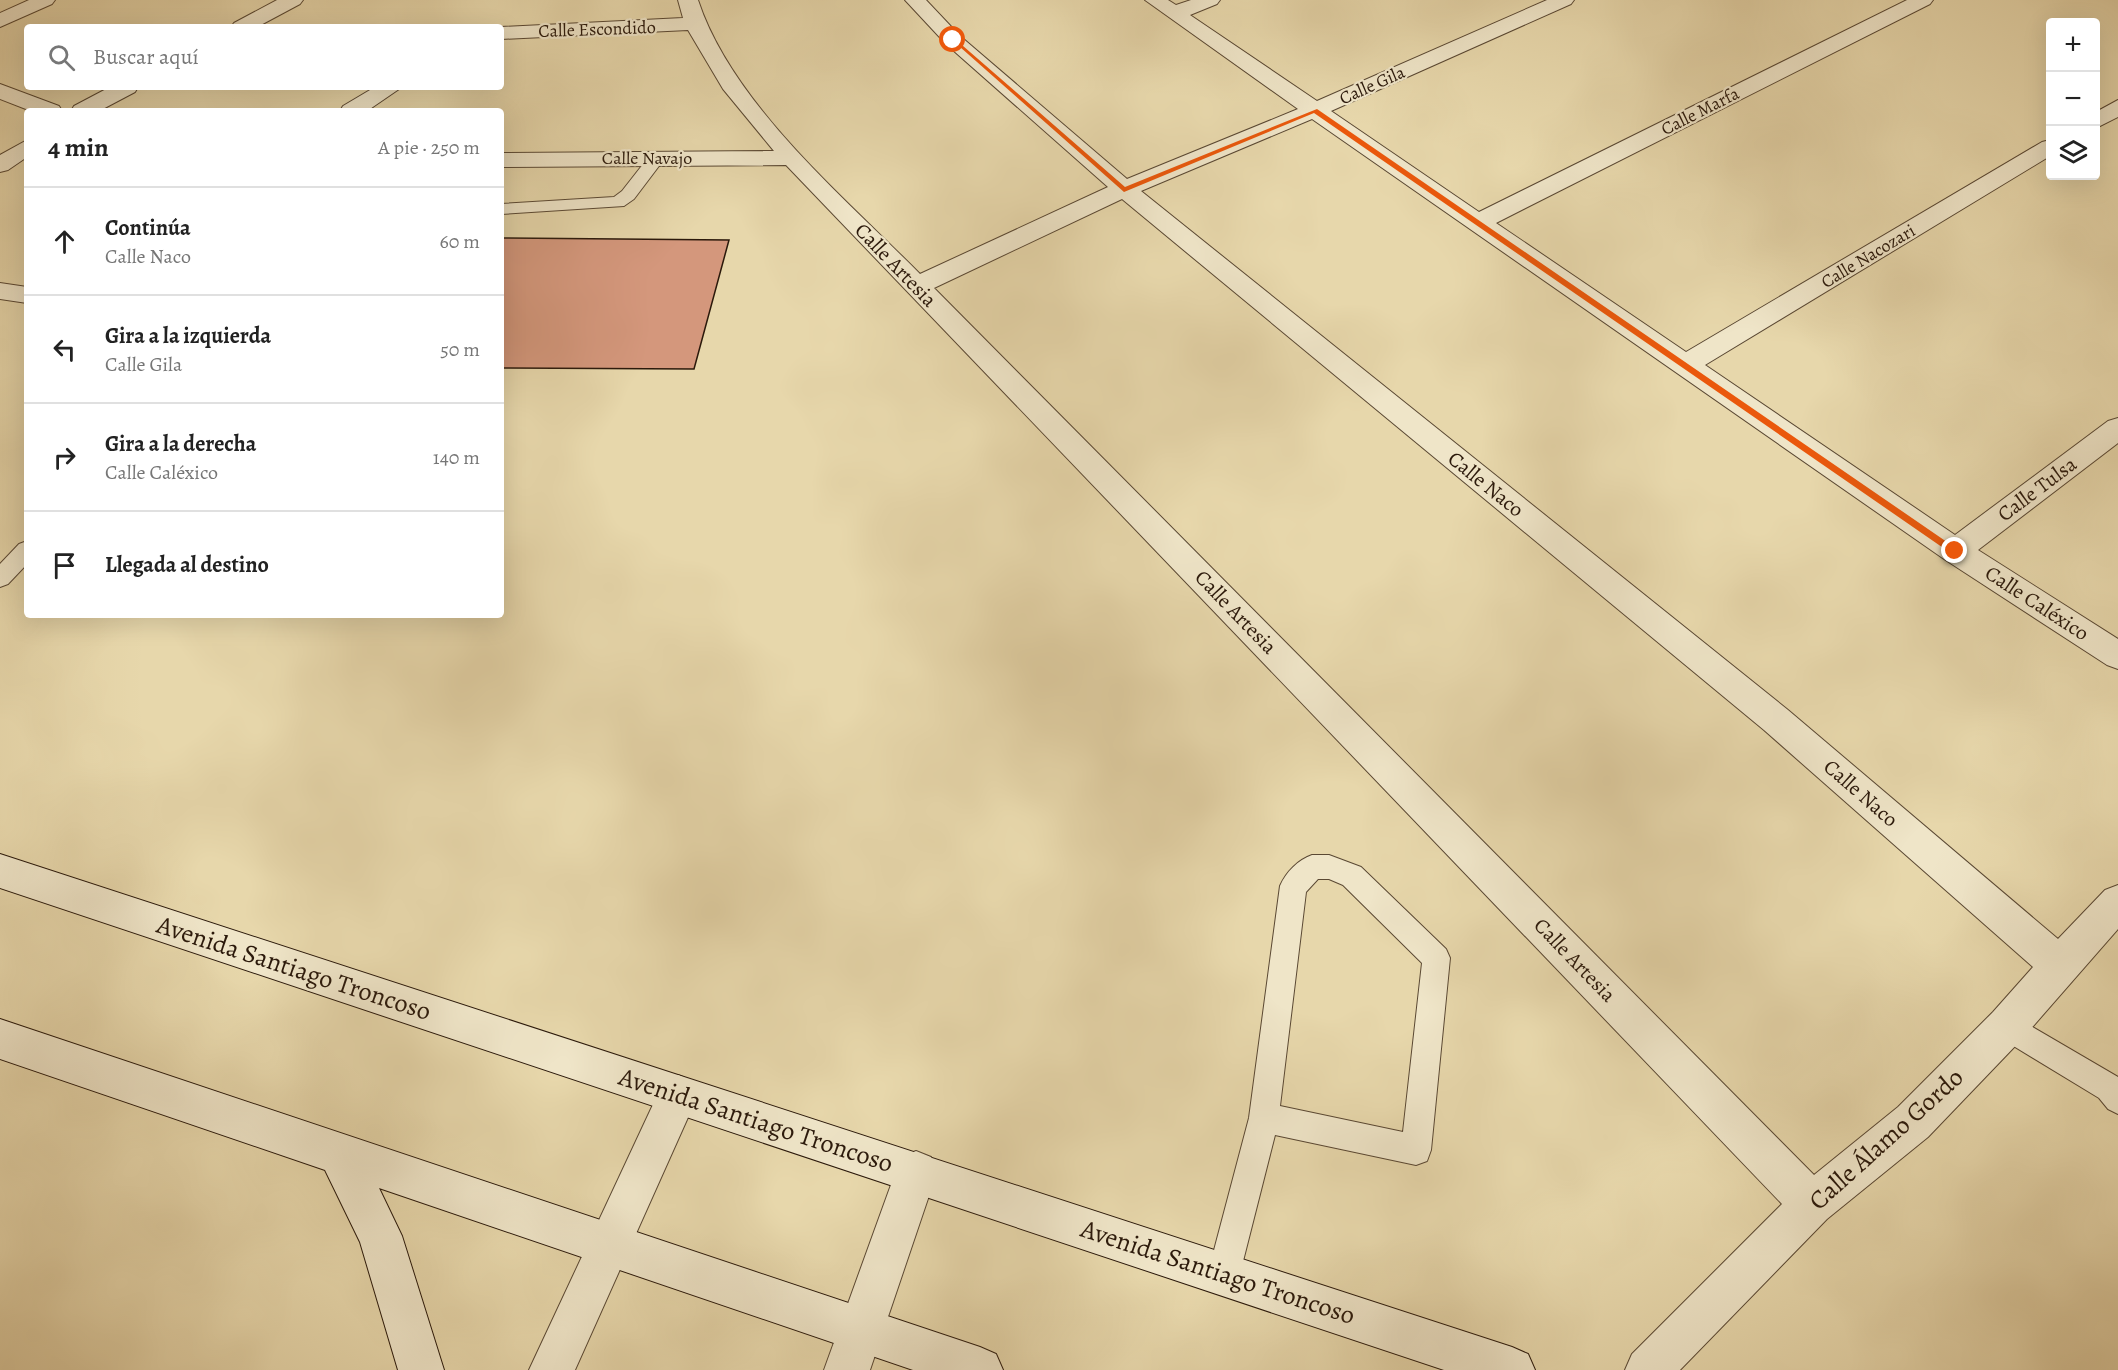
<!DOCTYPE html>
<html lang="es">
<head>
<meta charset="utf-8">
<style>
	:root { --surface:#fff; --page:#f2f2f2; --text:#222; --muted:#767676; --line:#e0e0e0 }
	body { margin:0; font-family:Alegreya,serif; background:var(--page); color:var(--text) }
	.controls { position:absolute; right:18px; top:18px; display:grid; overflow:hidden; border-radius:6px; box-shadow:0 6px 24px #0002 }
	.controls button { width:54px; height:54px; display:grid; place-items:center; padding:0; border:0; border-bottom:2px solid var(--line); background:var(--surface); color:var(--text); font:30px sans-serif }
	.stop { position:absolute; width:18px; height:18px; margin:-14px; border:4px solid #ea580c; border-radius:50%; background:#fff }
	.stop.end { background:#ea580c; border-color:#fff; box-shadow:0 2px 6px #0008 }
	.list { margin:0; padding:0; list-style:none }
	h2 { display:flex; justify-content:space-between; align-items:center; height:78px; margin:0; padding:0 24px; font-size:26px }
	h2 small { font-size:20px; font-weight:400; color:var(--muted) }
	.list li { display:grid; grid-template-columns:39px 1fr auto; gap:18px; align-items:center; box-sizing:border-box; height:108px; padding:0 24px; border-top:2px solid var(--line) }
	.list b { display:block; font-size:22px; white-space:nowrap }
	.list p { margin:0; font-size:20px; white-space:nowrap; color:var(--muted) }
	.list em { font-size:20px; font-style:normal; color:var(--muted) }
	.icon { flex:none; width:33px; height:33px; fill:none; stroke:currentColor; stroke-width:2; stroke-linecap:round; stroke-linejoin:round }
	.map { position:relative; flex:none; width:2118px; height:1370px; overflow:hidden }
	.search { position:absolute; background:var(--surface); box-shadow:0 6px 24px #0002; left:24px; top:24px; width:480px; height:66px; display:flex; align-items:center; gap:15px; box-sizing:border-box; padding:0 21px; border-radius:6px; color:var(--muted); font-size:22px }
	.panel { position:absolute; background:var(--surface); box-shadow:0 6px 24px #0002; left:24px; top:108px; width:480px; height:510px; border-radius:6px }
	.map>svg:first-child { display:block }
</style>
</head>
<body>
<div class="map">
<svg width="2118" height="1370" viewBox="0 0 2118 1370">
	<rect width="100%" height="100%" fill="#e7d7ab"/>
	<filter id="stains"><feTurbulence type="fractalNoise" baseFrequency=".00333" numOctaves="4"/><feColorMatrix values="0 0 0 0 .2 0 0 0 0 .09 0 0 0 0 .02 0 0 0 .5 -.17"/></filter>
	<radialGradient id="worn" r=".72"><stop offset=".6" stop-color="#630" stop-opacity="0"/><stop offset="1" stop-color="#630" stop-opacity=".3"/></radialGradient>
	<path fill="#d4977c" stroke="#2b190b" stroke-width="1.5" d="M501 238 729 240 694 369 501 368Z"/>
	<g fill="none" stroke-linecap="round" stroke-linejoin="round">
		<g stroke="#5a4833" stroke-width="2">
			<path id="service" d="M657 153 665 158 634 199 624 206 501 214V204L614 197 622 191 651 154Z
				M27 541V564L8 584 0 587V564L19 544Z
				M1312 855H1329L1361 867 1446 949 1450 958 1431 1150 1427 1161 1416 1165 1275 1135 1240 1273 1235 1284 1224 1289 1213 1284 1208 1273 1249 1118 1280 886C1286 872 1298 860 1312 855ZM1318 879H1329L1343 885 1422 963 1403 1132 1280 1106 1306 892Z
				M2007 1012 2118 1077V1114L2108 1109 2099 1098 1997 1036 1993 1026 1997 1016Z"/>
		</g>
		<g stroke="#5a4833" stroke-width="2">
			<path id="minor" d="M29 0H55L52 4 0 27V13Z
				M277 0H303L300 4 257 27H231L234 23Z
				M678 0H698C732 104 845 198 920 274L1108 187 946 44 905 0H926L960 36 1127 179 1298 109 1145 0H1168L1176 5 1191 0H1220L1217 4 1190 15 1317 101 1547 0H1574L1571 4 1331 111 1479 212 1907 0H1933L1930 4 1496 223 1686 352 2042 142 2050 140V156L1705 365 1955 535 2108 421 2118 418V443L1978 550 2118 639V669L2107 665 1944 559 1312 119 1141 191 1788 710 2058 939 2105 890 2118 885V929L2021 1040 1928 1137 1827 1219 1680 1370H1625L1632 1354 1782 1204 786 165 501 167V153L774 151 723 89 688 30 501 39V27L683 18ZM1122 199 1764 730 2033 967 1993 1012 1898 1107 1814 1175 934 288Z
				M0 84 59 106 62 111H31L0 99Z
				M110 87H138L135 92 99 111H71L74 106Z
				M375 87H402L367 111H340L343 106Z
				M2118 100V117L2096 128V112Z
				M27 140V157L8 170 0 172V155Z
				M0 283 27 287V303L0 299Z
				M678 1075 692 1081 698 1095 575 1370H529L664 1081Z
				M916 1151 931 1157 937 1172 870 1370H824L901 1157Z"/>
		</g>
		<g stroke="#2b190b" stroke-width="2">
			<path id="secondary" d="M0 854 1512 1347 1528 1354 1535 1370H1444L0 888Z
				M0 1019 980 1347 996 1354 1003 1370H913L379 1188 402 1236 444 1370H398L360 1242 325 1170 0 1059Z"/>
		</g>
		<use href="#service" fill="#efe5c8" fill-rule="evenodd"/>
		<use href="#minor" fill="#efe5c8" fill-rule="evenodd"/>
		<use href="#secondary" fill="#efe5c8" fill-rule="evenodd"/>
	</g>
	<path fill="#ea580c" d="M951 39H955L1125 187 1317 109 1960 551 1952 554 1314 113 1124 192Z"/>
	<g text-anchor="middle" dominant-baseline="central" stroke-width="4.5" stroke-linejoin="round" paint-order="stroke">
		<g font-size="18" fill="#2b190b" stroke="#efe5c8">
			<text transform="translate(597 29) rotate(-2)">Calle Escondido</text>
			<text transform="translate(1372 85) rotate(-24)">Calle Gila</text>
			<text transform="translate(1700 111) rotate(-27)">Calle Marfa</text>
			<text x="647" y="158">Calle Navajo</text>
			<text transform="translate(1868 256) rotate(-31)">Calle Nacozari</text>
		</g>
		<g font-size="21" fill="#2b190b" stroke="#efe5c8">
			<text transform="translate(896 265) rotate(46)">Calle Artesia</text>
			<text transform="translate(1486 484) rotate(39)">Calle Naco</text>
			<text transform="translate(2037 489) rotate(-37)">Calle Tulsa</text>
			<text transform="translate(2037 603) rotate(33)">Calle Caléxico</text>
			<text transform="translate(1236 612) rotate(46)">Calle Artesia</text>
			<text transform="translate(1861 793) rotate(41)">Calle Naco</text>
			<text transform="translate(1575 960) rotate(46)">Calle Artesia</text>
		</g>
		<g font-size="26" fill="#2b190b" stroke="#efe5c8">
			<text transform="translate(294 968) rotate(18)">Avenida Santiago Troncoso</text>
			<text transform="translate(756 1120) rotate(18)">Avenida Santiago Troncoso</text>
			<text transform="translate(1886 1139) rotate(-42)">Calle Álamo Gordo</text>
			<text transform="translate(1218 1272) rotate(18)">Avenida Santiago Troncoso</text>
		</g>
	</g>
	<rect width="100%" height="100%" filter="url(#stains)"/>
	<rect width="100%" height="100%" fill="url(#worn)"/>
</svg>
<div class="controls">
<button>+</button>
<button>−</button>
<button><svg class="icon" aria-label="layers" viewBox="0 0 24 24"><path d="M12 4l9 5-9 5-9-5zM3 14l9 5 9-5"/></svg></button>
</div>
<div class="stop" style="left:953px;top:40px"></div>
<div class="stop end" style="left:1955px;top:551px"></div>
<div class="search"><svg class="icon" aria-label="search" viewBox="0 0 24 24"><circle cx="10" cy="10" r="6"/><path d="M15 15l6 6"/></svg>Buscar aquí</div>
<section class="panel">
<h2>4 min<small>A pie · 250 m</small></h2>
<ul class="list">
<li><svg class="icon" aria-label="ahead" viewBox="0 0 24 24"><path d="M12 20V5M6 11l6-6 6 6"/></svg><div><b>Continúa</b><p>Calle Naco</p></div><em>60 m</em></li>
<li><svg class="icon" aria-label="left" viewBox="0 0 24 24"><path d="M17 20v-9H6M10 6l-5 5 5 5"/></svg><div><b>Gira a la izquierda</b><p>Calle Gila</p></div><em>50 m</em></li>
<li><svg class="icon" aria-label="right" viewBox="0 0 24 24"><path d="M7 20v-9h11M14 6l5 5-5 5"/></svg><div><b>Gira a la derecha</b><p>Calle Caléxico</p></div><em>140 m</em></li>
<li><svg class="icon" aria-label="arrive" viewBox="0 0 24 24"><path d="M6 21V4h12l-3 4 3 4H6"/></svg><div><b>Llegada al destino</b></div></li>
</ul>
</section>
</div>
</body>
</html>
